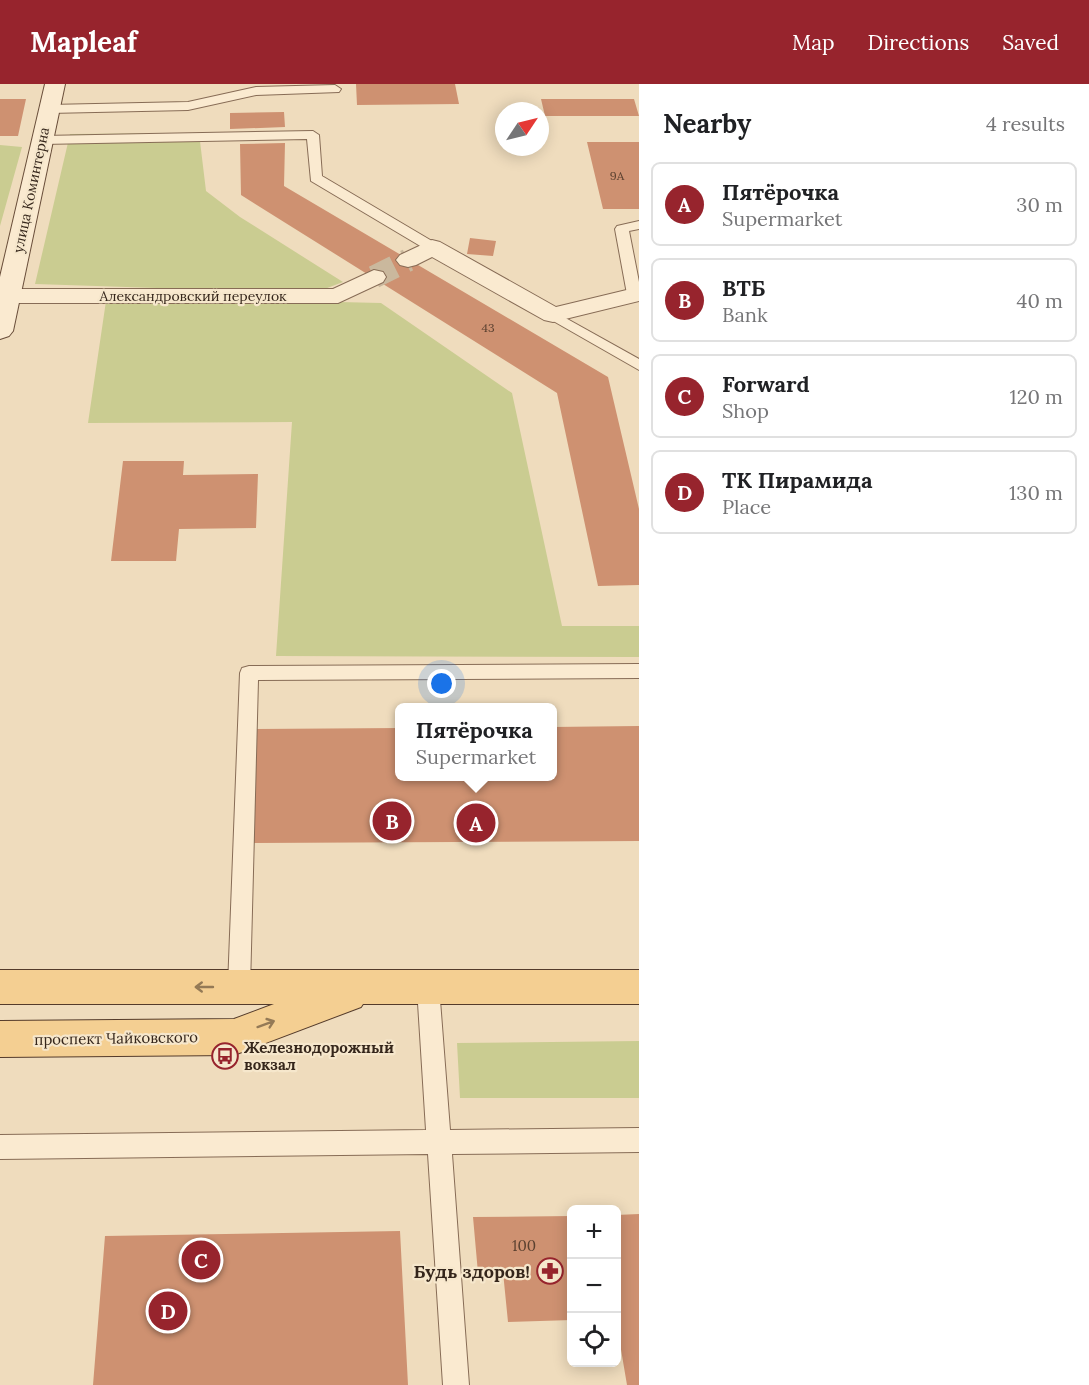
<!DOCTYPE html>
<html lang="en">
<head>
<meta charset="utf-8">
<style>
	:root { --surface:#fff; --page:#f2f2f2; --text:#202124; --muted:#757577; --line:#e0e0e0; --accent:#97242d }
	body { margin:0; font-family:Lora,serif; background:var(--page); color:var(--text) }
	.controls { position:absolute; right:18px; bottom:18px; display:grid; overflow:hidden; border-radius:9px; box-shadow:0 3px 15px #0003 }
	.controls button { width:54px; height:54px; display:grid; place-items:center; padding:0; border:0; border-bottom:2px solid var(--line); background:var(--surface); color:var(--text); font:30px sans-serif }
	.compass { position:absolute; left:495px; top:18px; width:54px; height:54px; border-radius:50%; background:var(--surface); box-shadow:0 3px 15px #0003; rotate:55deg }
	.you { position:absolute; left:442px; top:600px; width:21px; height:21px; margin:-15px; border:4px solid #fff; border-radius:50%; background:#1a73e8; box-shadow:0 0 0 9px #1a73e833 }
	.badge { display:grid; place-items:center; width:39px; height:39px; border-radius:50%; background:var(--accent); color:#fff; font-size:20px; font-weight:700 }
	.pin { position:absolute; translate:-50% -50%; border:3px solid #fff; box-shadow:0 2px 6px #0006 }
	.popup { position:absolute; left:395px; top:619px; width:162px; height:78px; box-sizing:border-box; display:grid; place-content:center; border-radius:9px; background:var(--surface); filter:drop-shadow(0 2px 4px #0005); font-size:20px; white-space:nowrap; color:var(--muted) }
	.popup b { font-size:22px; color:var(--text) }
	.popup::after { content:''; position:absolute; left:50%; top:100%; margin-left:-12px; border:12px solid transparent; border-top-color:var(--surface) }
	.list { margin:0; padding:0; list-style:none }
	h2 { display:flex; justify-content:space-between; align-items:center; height:78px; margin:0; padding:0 24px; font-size:26px }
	h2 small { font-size:20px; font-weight:400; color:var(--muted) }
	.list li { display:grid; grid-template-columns:39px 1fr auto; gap:18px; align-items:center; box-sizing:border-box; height:84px; margin:0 12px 12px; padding:0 12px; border:2px solid var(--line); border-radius:9px }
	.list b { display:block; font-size:22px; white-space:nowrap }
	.list p { margin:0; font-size:20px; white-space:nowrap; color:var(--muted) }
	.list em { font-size:20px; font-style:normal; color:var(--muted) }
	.icon { flex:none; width:33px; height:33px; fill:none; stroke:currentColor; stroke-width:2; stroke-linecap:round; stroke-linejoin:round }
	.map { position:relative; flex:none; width:639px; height:1301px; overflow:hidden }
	header { display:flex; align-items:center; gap:36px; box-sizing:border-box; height:84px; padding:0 30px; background:var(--accent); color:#fff }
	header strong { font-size:28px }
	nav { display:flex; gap:33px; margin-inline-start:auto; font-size:21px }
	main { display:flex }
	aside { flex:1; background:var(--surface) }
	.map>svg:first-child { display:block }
</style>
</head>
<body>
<header>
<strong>Mapleaf</strong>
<nav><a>Map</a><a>Directions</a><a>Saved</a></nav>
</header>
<main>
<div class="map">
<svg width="639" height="1301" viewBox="0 0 639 1301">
	<rect width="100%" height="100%" fill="#efdcbd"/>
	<path fill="#cacc91" d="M199 49 206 107 240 133 343 198 314 209 35 200 70 50Z
		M0 61 22 63 0 142Z
		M253 216 381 219 512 309 562 542H639V573L276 572 292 338 88 339 106 217Z
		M639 957V1014H460L457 959Z"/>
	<path fill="#ce9171" d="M356 0H455L459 20 357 21Z
		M0 15H26L18 52H0Z
		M541 15H634L639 32H545Z
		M284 28 285 43 230 45V29Z
		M587 58H639V125H603Z
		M285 59 284 102 608 293 639 425V501L598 502 557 309 241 111 240 60Z
		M470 154 496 157 493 172 467 170Z
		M123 377H184L183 391 258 390 256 444 179 445 176 477H111Z
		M639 642V757L253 759 256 645 400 644V692H552V643Z
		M639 1130V1301H627L616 1236V1131Z
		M572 1132V1236L508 1238 503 1188 478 1189 473 1133Z
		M400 1147 408 1301H93L105 1152Z"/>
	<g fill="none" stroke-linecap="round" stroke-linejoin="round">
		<path stroke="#cab89d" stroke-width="23" stroke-dasharray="23 12" stroke-linecap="butt" d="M374 193 408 176"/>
		<g stroke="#876c56" stroke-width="2">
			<path id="service" d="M335 1 341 5 339 8 256 11 188 26 49 29 43 25 49 21 188 18 256 3Z
				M313 47 319 51 322 92 437 160 439 163 437 166H427L311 97 307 55 42 60 36 56 42 52Z
				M639 137V145L629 147 639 198V213L634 214 627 210 615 145 617 142Z
				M553 227 639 275V286L548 234 546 231Z
				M639 580V594L258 596 250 903 247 910 239 913 231 910 228 903 240 589 242 584 249 582Z
				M428 893 436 896 439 903 450 1046 639 1044V1068L452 1070 469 1301H443L428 1070 0 1075V1051L426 1046 417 903 420 896Z"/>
		</g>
		<g stroke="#876c56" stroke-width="2">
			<path id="minor" d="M432 156 440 158 556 223 639 203V217L553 238 544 236 432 173 416 181 408 183 400 181 396 176 400 171Z
				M374 186 383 188 386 193 383 198 338 219H8L0 217V207L8 205H333Z"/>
		</g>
		<g stroke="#684d39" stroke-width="2">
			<path id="secondary" d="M45 0H65L13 247 9 252 0 255V193Z"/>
		</g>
		<g stroke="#543b2b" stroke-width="2">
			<path id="primary" d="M0 886H639V920H363L361 923 234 971 0 973V937L234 935 274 920H0Z"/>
		</g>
		<use href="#service" fill="#faead0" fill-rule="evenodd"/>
		<use href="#minor" fill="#faead0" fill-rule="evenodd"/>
		<use href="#secondary" fill="#faead0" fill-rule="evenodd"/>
		<use href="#primary" fill="#f4cf92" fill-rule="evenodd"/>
	</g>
	<defs><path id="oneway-shaft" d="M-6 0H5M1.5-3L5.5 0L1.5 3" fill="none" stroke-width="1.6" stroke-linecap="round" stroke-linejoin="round" transform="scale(1.5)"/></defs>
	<g stroke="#947a56">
		<use href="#oneway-shaft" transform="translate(204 903) rotate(-180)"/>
		<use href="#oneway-shaft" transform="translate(266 940) rotate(-20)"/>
	</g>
	<defs>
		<g id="bus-ring" transform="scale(1.35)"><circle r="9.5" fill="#f6e7cc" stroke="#97242d" stroke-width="1.5"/><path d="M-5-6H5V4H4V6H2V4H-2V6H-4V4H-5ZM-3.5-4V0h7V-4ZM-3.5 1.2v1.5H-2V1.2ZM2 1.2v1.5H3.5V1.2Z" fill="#97242d"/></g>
		<g id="pharmacy-ring" transform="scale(1.35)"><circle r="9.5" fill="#f6e7cc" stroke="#97242d" stroke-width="1.5"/><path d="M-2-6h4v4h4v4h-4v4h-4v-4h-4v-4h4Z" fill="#97242d"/></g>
	</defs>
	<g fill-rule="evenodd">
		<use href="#bus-ring" x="225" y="972"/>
		<use href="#pharmacy-ring" x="550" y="1187"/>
	</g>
	<g text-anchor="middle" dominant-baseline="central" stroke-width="4.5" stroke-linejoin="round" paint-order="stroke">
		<g font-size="12" fill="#5b4130">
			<text x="617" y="91">9А</text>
			<text x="488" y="243">43</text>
		</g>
		<g font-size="14" fill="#35261b" stroke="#f6e7cc">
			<text transform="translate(31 106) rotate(-78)">улица Коминтерна</text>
			<text x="193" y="212">Александровский переулок</text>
		</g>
		<g font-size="15" fill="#35261b" stroke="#f6e7cc">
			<text transform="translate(116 954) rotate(-1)">проспект Чайковского</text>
		</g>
		<g font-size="15" font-weight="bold" fill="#35261b" stroke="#f6e7cc" text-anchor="start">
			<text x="244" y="963">Железнодорожный<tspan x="244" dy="17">вокзал</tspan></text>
		</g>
		<g font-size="15" fill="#5b4130">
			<text x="524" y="1161">100</text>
		</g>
		<g font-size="18" font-weight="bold" fill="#35261b" stroke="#f6e7cc" text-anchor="end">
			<text x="530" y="1187">Будь здоров!</text>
		</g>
	</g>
</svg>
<div class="controls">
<button>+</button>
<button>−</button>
<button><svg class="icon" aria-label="locate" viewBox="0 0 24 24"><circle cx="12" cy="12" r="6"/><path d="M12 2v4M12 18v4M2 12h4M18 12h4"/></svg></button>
</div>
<svg class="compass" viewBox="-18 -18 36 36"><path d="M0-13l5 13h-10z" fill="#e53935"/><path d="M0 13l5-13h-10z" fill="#757577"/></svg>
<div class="you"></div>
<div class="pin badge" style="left:476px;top:739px">A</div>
<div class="popup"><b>Пятёрочка</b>Supermarket</div>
<div class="pin badge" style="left:392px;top:737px">B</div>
<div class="pin badge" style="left:201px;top:1176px">C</div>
<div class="pin badge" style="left:168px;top:1227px">D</div>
</div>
<aside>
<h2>Nearby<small>4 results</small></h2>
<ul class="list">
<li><span class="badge">A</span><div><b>Пятёрочка</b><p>Supermarket</p></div><em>30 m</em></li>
<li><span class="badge">B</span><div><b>ВТБ</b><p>Bank</p></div><em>40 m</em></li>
<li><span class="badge">C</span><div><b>Forward</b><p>Shop</p></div><em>120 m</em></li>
<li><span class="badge">D</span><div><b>ТК Пирамида</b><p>Place</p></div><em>130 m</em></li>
</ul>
</aside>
</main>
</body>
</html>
